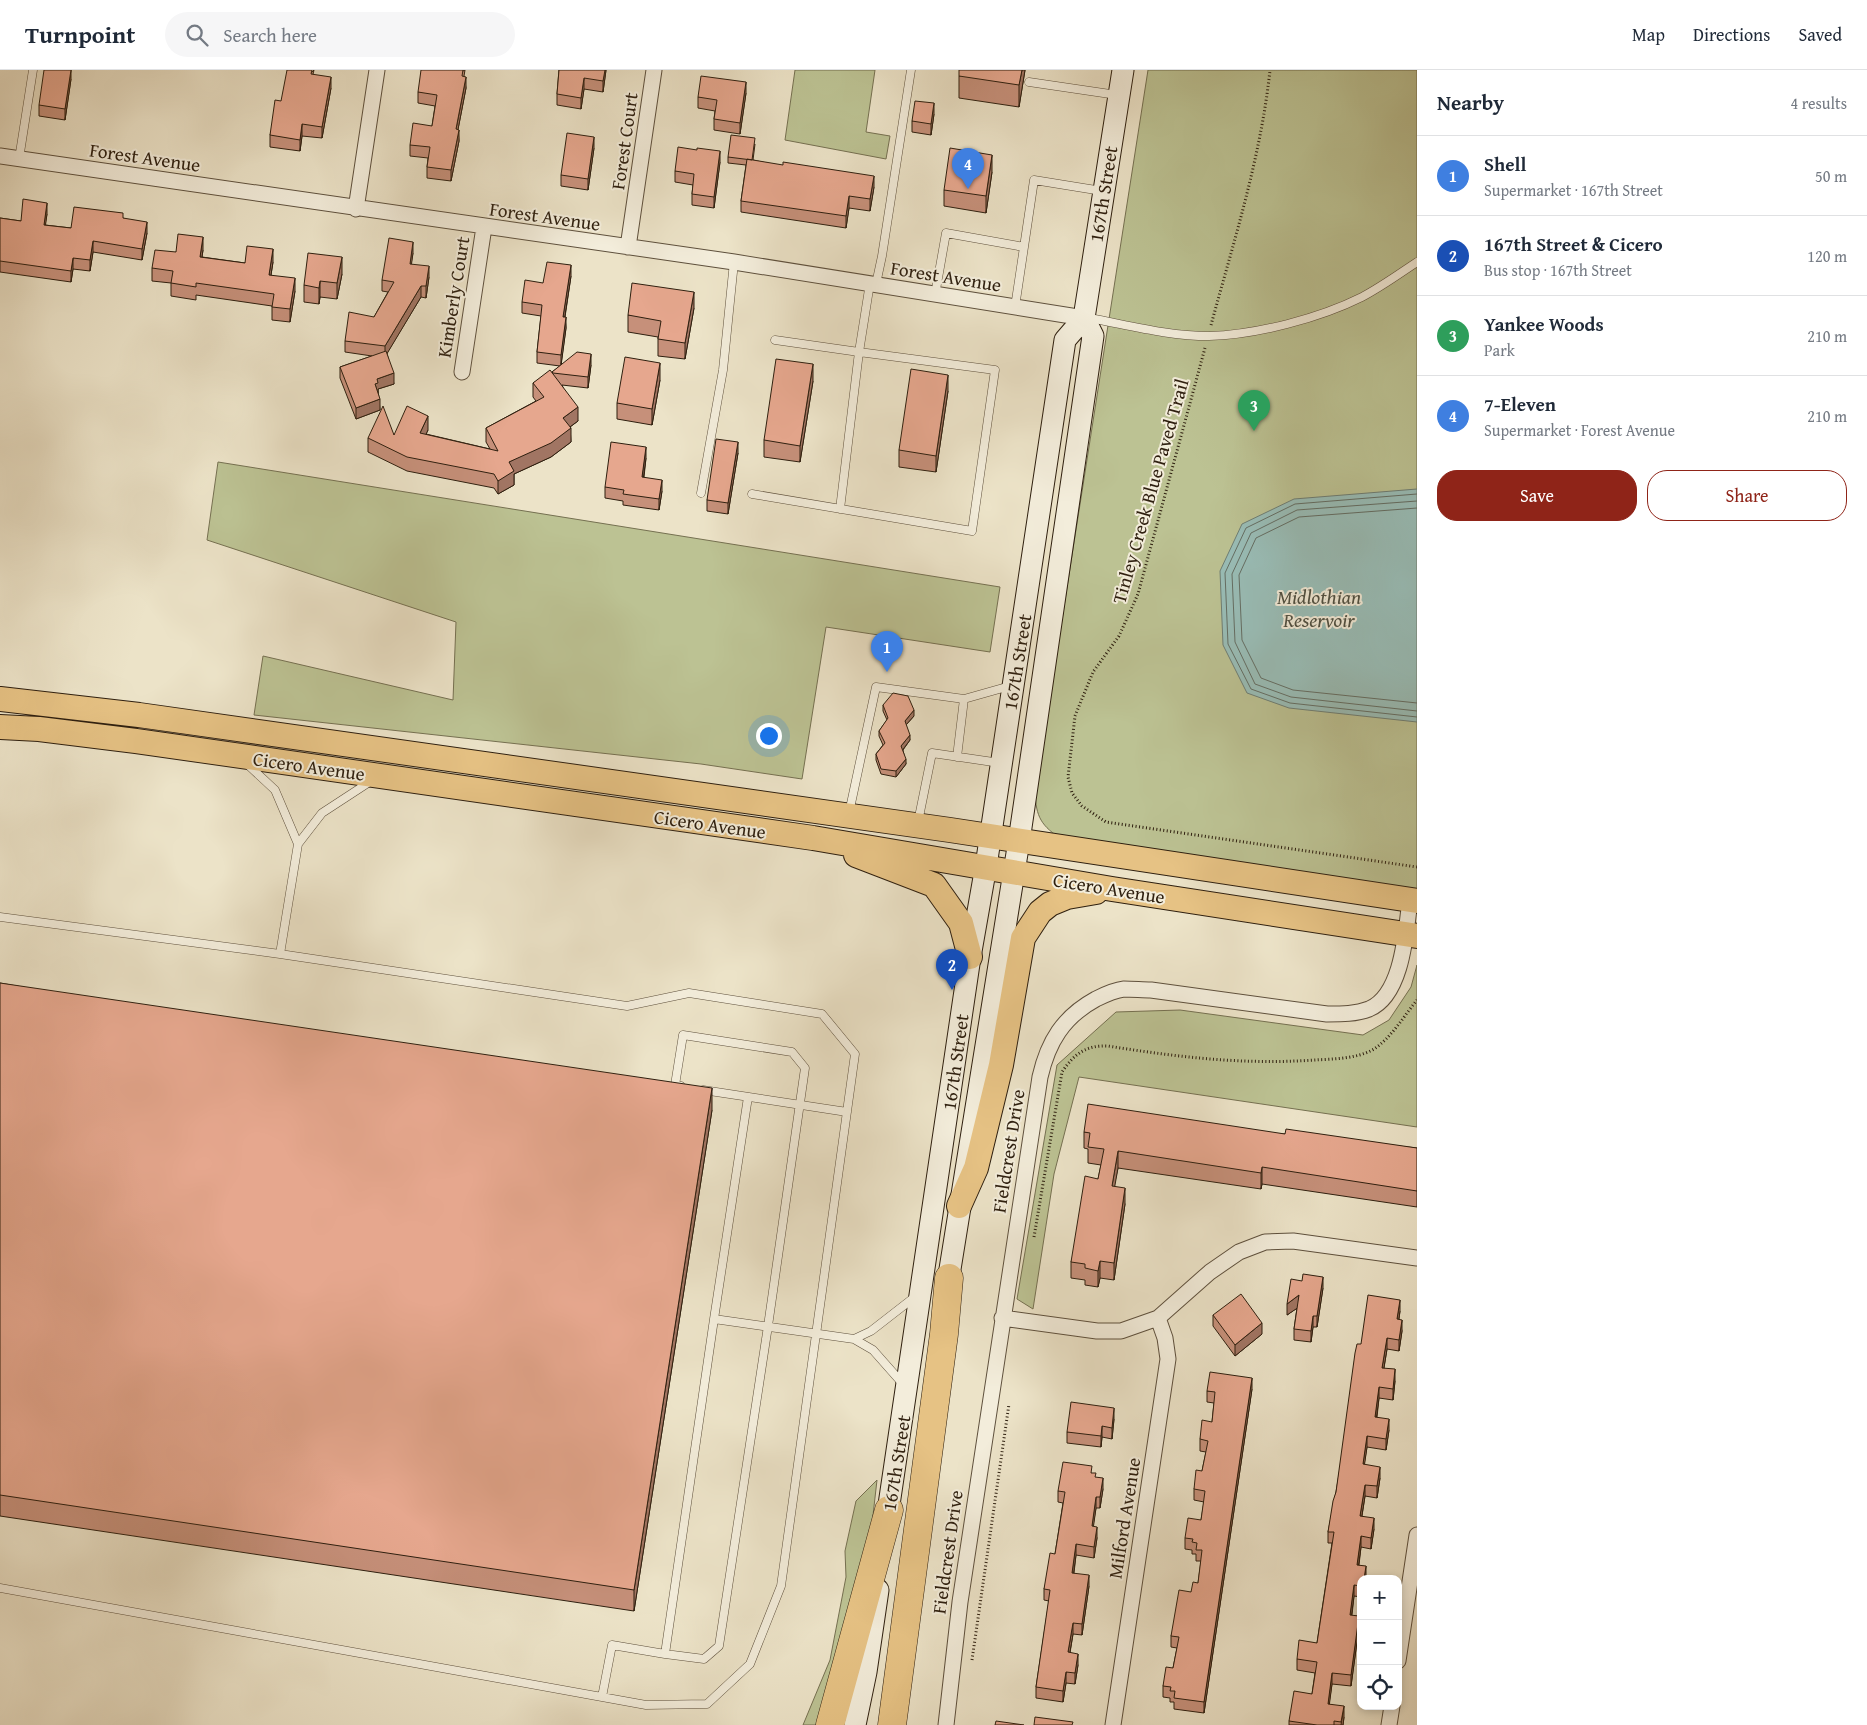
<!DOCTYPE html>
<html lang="en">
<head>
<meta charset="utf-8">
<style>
	:root { --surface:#fff; --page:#f6f6f7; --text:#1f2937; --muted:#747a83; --line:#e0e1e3; --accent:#8f2418 }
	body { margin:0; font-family:"Gentium Book Plus",serif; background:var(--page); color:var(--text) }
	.controls { position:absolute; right:15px; bottom:15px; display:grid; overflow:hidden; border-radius:10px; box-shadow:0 2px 8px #0003 }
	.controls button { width:45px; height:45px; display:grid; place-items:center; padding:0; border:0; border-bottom:1px solid var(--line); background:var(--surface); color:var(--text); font:25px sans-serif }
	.you { position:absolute; left:768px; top:665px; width:18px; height:18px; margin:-12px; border:4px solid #fff; border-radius:50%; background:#1a73e8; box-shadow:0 0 0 8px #1a73e833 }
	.badge { display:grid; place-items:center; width:32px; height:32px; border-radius:50%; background:var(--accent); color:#fff; font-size:16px; font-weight:700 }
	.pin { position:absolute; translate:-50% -41px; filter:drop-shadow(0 1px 2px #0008) }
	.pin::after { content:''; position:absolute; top:26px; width:18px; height:15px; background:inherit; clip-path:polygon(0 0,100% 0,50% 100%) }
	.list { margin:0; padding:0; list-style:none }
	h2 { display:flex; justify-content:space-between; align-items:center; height:65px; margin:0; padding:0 20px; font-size:21px }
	h2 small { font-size:16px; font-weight:400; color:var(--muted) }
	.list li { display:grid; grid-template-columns:32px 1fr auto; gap:15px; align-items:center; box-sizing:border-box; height:80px; padding:0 20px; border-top:1px solid var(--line) }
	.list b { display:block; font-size:19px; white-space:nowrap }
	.list p { margin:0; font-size:16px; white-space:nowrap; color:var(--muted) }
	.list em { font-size:16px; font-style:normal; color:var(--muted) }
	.actions { display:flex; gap:10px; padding:15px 20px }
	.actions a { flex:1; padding:11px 0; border:1px solid var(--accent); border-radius:20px; text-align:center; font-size:18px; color:var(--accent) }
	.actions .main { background:var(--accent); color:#fff }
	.icon { flex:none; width:28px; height:28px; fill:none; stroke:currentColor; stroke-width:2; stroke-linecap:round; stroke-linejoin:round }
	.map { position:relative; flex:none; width:1417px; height:1655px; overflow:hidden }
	header { display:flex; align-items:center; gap:30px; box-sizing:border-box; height:70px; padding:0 25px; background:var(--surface); border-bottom:1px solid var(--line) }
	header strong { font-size:24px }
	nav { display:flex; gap:28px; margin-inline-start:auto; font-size:18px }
	.search { width:350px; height:45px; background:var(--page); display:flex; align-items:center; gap:12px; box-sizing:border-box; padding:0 18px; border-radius:28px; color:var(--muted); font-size:19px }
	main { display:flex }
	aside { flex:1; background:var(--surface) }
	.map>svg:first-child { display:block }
</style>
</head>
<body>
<header>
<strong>Turnpoint</strong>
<div class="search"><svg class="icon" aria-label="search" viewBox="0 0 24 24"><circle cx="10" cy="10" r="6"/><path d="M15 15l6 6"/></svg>Search here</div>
<nav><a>Map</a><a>Directions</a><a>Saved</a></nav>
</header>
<main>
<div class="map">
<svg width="1417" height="1655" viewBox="0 0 1417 1655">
	<rect width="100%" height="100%" fill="#ece3c8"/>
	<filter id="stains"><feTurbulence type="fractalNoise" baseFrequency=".004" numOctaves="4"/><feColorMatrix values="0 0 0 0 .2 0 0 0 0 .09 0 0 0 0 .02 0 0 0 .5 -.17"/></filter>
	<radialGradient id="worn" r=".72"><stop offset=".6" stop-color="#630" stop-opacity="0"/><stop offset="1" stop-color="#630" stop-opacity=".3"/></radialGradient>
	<path fill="#bcc293" stroke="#757051" d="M795 0H875L866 62 890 66 886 89 785 70Z
		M1148 0H1417V819L1063 770C1041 756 1036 747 1035 722Z
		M218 392 1000 517 990 582 826 557 802 709 701 694 254 645 263 586 453 630 456 552 207 470Z
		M1417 895V1057L1079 1007 1054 1104 1033 1239 1017 1229 1057 995 1116 942 1180 940 1363 965 1389 950 1411 917Z
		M877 1410 872 1454 820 1655H803L830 1590 846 1507 845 1481 856 1431Z"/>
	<path fill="#99beb8" stroke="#6e7e74" d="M1417 419V652L1289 638 1247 623 1223 575 1220 501 1242 454 1294 429Z"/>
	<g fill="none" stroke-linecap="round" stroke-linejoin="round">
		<path stroke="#646e64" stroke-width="1" d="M1417 424 1295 434 1246 458 1225 503 1228 574 1251 619 1290 633 1417 647
			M1417 431 1297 440 1251 463 1232 504 1235 572 1255 614 1291 627 1417 641
			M1417 438 1299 447 1256 468 1239 505 1242 570 1261 608 1293 620 1417 633"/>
		<g stroke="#5e503d" stroke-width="9">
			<path id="service" d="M1029 12 1117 25
				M19 89 33 0
				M876 214 882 186 911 0
				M935 225 946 163 1024 177 1034 110 1102 121
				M1015 237 1024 177
				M1089 248C1128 255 1168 266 1209 266 1256 265 1320 248 1362 227 1381 217 1399 204 1417 192
				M775 270 859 282 840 439
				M701 423 723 300 734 192
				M752 424 972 461 995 300 859 282 870 213
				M957 687 964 629
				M246 693 275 720 298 774 322 743 371 711
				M849 743 876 617 964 629 1010 616
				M918 752 932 683 1000 693
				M0 847 280 884 298 774
				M703 1020 847 1042
				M714 1249 748 1027
				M903 1314 873 1280 854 1269 871 1261 916 1226
				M0 1518 646 1635 707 1634 750 1594 781 1516 855 984 822 944 689 923 627 936 280 884
				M665 1584 704 1589 719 1576 768 1256 805 998 792 982 683 965 675 1015 681 1016
				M602 1627 612 1575 665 1584 714 1249 854 1269"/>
		</g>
		<g stroke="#5e503d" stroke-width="17">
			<path id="minor" d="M0 86 734 192 1084 248
				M356 139 377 0
				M628 177 654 0
				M462 302 484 157
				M1002 1248 1097 1261H1121L1158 1248 1210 1202 1239 1182 1265 1172 1293 1171 1417 1188
				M1398 1591 1417 1465
				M946 1655 960 1532 1040 1007C1048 972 1063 947 1096 929 1104 925 1115 920 1124 919 1133 919 1143 920 1151 920L1327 944C1342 944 1356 944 1369 939 1403 925 1406 860 1410 830
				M1113 1655 1168 1289 1165 1268 1158 1248
				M1389 1655 1392 1636"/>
		</g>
		<g stroke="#2e1f0f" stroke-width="23">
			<path id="secondary" d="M946 1224 1019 771 1093 266 1084 248 1123 0
				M886 1455 970 887 986 796 1065 270 1084 248
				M855 1655 866 1602 878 1520"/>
		</g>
		<g stroke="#2e1f0f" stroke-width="26">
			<path id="primary" d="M0 629 139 645 950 760 1417 831
				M0 657 39 659 136 671 813 768 1112 819 1417 866
				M856 785 934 815 961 853 970 887
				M959 1136 976 1098 1001 995 1023 868 1040 842 1050 834 1067 827 1096 822"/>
		</g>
		<g stroke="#2e1f0f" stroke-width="29">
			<path id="motorway" d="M830 1655 889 1440
				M892 1655 944 1264 949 1208"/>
		</g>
		<path stroke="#2e1f0f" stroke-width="3" stroke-dasharray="1 2.5" stroke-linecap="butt" d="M1211 255C1234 171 1261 86 1270 0
			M1205 278 1138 524 1119 566 1093 602 1075 646 1068 707 1072 723 1082 736 1106 752 1417 797
			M1034 1167 1062 1002C1074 984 1086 975 1108 976 1177 987 1244 995 1314 990 1333 989 1357 989 1374 979 1391 968 1404 946 1417 930
			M972 1590 1009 1334"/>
		<use href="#service" stroke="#f3eddb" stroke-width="8"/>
		<use href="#minor" stroke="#f3eddb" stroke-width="15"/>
		<use href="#secondary" stroke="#f3eddb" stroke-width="21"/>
		<use href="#primary" stroke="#e6c284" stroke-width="24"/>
		<use href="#motorway" stroke="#e6c284" stroke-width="28"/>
	</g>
	<path fill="#c6907a" stroke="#2e1f0f" d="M314 0 313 4 331 18 322 68 302 66 300 81 270 77V65L281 31Z
		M465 0 464 6 466 18 458 59 459 71 451 111 427 108V97L428 88 410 86V75L432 56 435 36 418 33V22Z
		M559 0H606L603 22 584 19 581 39 557 35V24Z
		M1025 0 1019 37 959 28V6Z
		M71 9 65 50 39 46V35Z
		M746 23 740 64 714 60V49L715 41 698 38V27Z
		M934 44 931 65 912 62V51Z
		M755 74 753 90 874 117 870 141 849 138 846 158 741 142V131L746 95 728 93V87Z
		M594 78 588 120 561 116V105Z
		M720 92 714 138 692 135V124L693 115 675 112V101Z
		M992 102 986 143 944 136V120Z
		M47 144 45 155 71 158 123 148 147 163 142 190 93 182 90 201 73 199 71 212 0 202V148L21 151Z
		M203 180 202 187 245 193 273 192 271 205 295 221 290 252 272 250V236L196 225V230L171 226V213L152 211V198L176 182Z
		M413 183 411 194 429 207 426 228 421 227 387 283 394 314 378 319 380 340 356 349 340 308V297L372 286 345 282V271L374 247 388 222 382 221V210Z
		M342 204 337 229 320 227 319 234 304 232V215Z
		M571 206 565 247 566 258 561 294 591 295 588 318 562 315 578 351 570 357 571 372 551 387 514 404V415L498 424 494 418 407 401 368 382V368L428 360 426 364 490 379 486 372V358L536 331 533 327V313L552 302 560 296 537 293V282L541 246 522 243V232L543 213Z
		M694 238 685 289 658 286V267L628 262V245Z
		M660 310 652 355 617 349V333Z
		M813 311 800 392 764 387V370Z
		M948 321 936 402 899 397V380Z
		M738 383 728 444 707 441V430Z
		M646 388 644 407 662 421 659 440 623 435V431L605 428V417Z
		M883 635 914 646 906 655 910 670 903 680 906 694 896 707 881 704 876 690V684L883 675 879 666V661L887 650 883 641Z
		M0 913 712 1040 634 1541 0 1446Z
		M1084 1062 1285 1064 1417 1078V1137L1262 1114 1261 1119 1118 1098 1114 1116 1125 1134 1114 1210 1100 1208 1098 1217 1085 1215V1210L1071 1208V1192L1098 1109 1101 1095 1088 1093V1079L1084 1078Z
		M1323 1218 1317 1257H1313L1311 1272 1294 1270V1259L1297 1238 1287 1245Z
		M1400 1241 1399 1249 1402 1261 1399 1281 1387 1279 1384 1298 1395 1311 1393 1330 1379 1328 1377 1347 1389 1360 1386 1380 1367 1377 1364 1395 1380 1408 1377 1428 1365 1426 1362 1446 1374 1459 1371 1479 1361 1477 1359 1495 1366 1508V1509H1361V1527L1354 1526 1352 1545 1359 1557 1351 1616 1332 1614 1329 1634 1344 1647 1343 1655H1289V1651L1312 1624 1315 1603 1297 1600V1589L1317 1573 1332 1473H1328V1462L1336 1422 1361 1274Z
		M1213 1245 1262 1264 1235 1286 1213 1256Z
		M1252 1319 1204 1643 1174 1639V1632H1170V1628L1163 1627V1616L1173 1598 1177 1578 1171 1577V1566L1191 1522 1198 1513 1201 1491H1196V1484H1192V1480L1185 1479V1468L1201 1450 1204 1432 1194 1430V1419L1202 1401 1206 1382 1200 1381V1369L1212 1352 1214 1333 1207 1332V1321Z
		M1114 1349 1112 1369 1102 1367 1101 1377 1067 1373V1362Z
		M1092 1403 1103 1419 1100 1438H1096L1093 1456 1097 1468 1094 1488 1076 1485 1074 1503 1089 1516 1082 1565 1073 1564 1070 1583 1078 1595 1075 1614 1066 1613 1063 1632 1036 1628V1617L1049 1531 1044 1530V1519L1055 1484 1063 1433 1058 1432V1421Z"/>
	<path fill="#a17563" stroke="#2e1f0f" d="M71 0V9L65 50V39Z
		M605 0H606L603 22V11Z
		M1022 0H1025L1019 37V15Z
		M331 7V18L322 68V57Z
		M466 7V18L456 70V59Z
		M584 8V19L581 39V28Z
		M746 12V23L740 64V53Z
		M934 33V44L931 65V54Z
		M302 54V66L300 81V70Z
		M459 60V71L451 111V100Z
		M594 67V78L588 120V109Z
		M720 81V92L714 138V127Z
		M992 85V102L986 143V126Z
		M874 106V117L870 141V129Z
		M849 126V138L846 158V146Z
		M47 133V144L44 166V155Z
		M147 152V163L142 190V179Z
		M203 167V180L200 199V187Z
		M93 171V182L90 201V190Z
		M413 172V183L410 205V194Z
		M273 179V192L269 217V205Z
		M342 187V204L337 229V213Z
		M73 188V199L71 212V201Z
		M571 195V206L563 258V247Z
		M429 196V207L426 228V216Z
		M295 208V221L290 252V239Z
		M320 211V227L319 234V218Z
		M421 216V227L385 287V276Z
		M694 222V238L685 289V273Z
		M566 247V258L561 296V285Z
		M591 284V295L588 318V307Z
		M660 293V310L652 355V339Z
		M813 294V311L800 392V376Z
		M394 303V314L378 319V324L375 314 377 309Z
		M948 305V321L936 402V386Z
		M380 329V340L356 349V338Z
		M578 337V351L563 362V348Z
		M428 346V360L420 377V363Z
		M571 358V372L551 387 514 404V415L498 424V411L509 392Z
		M738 372V383L728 444V433Z
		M646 377V388L642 418V407Z
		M662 410V421L659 440V429Z
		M914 640V646L905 656V651Z
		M910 665V670L901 682V676Z
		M906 689V694L896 707V701Z
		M712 1018V1040L634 1541V1520Z
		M1118 1081V1098L1112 1132V1116Z
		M1262 1097V1114L1261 1119V1103Z
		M1125 1118V1134L1114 1210V1193Z
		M1100 1191V1208L1098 1217V1201Z
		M1323 1207V1218L1317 1257V1246Z
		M1299 1225V1237L1287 1245V1234Z
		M1400 1230V1241L1397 1260V1249Z
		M1313 1246V1257L1311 1272V1261Z
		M1402 1250V1261L1399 1281V1270Z
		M1262 1253V1264L1235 1286V1275Z
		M1387 1268V1279L1382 1309V1298Z
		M1395 1299V1311L1393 1330V1319Z
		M1252 1308V1319L1204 1643V1632Z
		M1379 1317V1328L1375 1358V1347Z
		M1114 1338V1349L1112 1369V1358Z
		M1389 1349V1360L1386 1380V1369Z
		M1102 1356V1367L1101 1377V1366Z
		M1367 1366V1377L1363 1405V1394Z
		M1380 1397V1408L1377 1428V1416Z
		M1103 1408V1419L1100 1438V1427Z
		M1365 1415V1426L1360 1457V1446Z
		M1096 1427V1438L1092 1467V1456Z
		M1374 1448V1459L1371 1479V1468Z
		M1097 1457V1468L1094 1488V1477Z
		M1361 1466V1477L1357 1506V1495Z
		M1076 1474V1485L1072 1514V1503Z
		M1366 1496V1509H1364Z
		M1089 1505V1516L1082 1565V1554Z
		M1354 1515V1526L1350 1556V1545Z
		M1359 1546V1557L1351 1616V1605Z
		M1073 1553V1564L1068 1593V1582Z
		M1078 1584V1595L1075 1614V1603Z
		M1066 1602V1613L1063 1632V1621Z
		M1332 1603V1614L1328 1645V1634Z
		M1344 1636V1647L1343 1655H1341Z"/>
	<path fill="#e6a78e" stroke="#2e1f0f" d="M44 0H71L65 39 39 35Z
		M287 0H312L311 4 331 7 322 57 302 54 300 70 270 65 275 30 281 31Z
		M421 0H463L462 6 466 7 456 59 459 60 451 100 427 97 430 77 410 75 413 53 432 56 437 25 418 22Z
		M559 0H605L603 11 584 8 581 28 557 24Z
		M959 0H1022L1019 15 959 6Z
		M701 6 746 12 740 53 714 49 717 30 698 27Z
		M915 31 934 33 931 54 912 51Z
		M567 63 594 67 588 109 561 105Z
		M731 65 755 68 752 90 728 87Z
		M678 77 697 80V78L720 81 714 127 692 124 694 104 675 101Z
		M950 78 992 85 986 126 944 120Z
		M747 89 783 95V92L874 106 870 129 849 126 846 146 741 131Z
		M23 129 47 133 44 155 71 158 74 137 123 143V148L147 152 142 179 93 171 90 190 73 188 71 201 0 191V148L21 151Z
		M178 164 203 167 200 187 245 193 247 176 273 179 269 205 295 208 290 239 272 237 274 224 196 213V217L171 213 173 201 152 198 155 180 176 182Z
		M389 168 413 172 410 194 429 196 426 216H421L385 276 345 271 349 242 374 247 394 212 382 210Z
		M308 183 342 187 337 213 320 211 319 218 304 215Z
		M547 192 571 195 563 247H566L561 285 537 282 542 235 522 232 525 210 543 213Z
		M632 213 694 222 685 273 658 269 661 251 628 245Z
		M386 281 394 303 377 309 378 313 375 314 380 329 356 338 340 297Z
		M577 282 591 284 588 307 553 303 552 302Z
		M625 287 660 293 652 339 617 333Z
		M776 289 813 294 800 376 764 370Z
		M911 299 948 305 936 386 899 380Z
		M550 300 578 337 563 348 571 358 551 373 509 392 514 401 498 411 494 404 407 387 368 368 383 336 394 365 407 336 428 346 420 363 498 381 486 358 544 327 533 313Z
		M716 369 738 372 728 433 707 430Z
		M611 372 646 377 642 407 662 410 659 429 623 424 624 420 605 417Z
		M893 623 908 626 914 640 905 651 910 665 901 676 906 689 896 701 881 699 876 684 885 673 879 661 888 648 883 635Z
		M0 913 712 1018 634 1520 0 1425Z
		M1088 1034 1285 1064 1286 1059 1417 1078V1121L1262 1097 1261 1103 1118 1081 1112 1116 1125 1118 1114 1193 1100 1191 1098 1201 1085 1198V1194L1071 1192 1085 1106 1098 1109 1104 1079 1088 1077 1090 1063 1084 1062Z
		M1303 1204 1323 1207 1317 1246H1313L1311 1261 1294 1259 1299 1225 1287 1234 1291 1209 1302 1211Z
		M1241 1224 1262 1253 1235 1275 1213 1245Z
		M1368 1225 1400 1230 1397 1249 1402 1250 1399 1270 1387 1268 1382 1298 1395 1299 1393 1319 1379 1317 1375 1347 1389 1349 1386 1369 1367 1366 1363 1394 1380 1397 1377 1416 1365 1415 1360 1446 1374 1448 1371 1468 1361 1466 1357 1495 1366 1496 1364 1509H1361V1516L1354 1515 1350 1545 1359 1546 1351 1605 1332 1603 1328 1634 1344 1636 1341 1652 1334 1651V1655H1317L1289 1651 1294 1621 1312 1624 1317 1592 1297 1589 1299 1570 1317 1573 1334 1462H1328L1333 1431 1336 1422 1355 1283 1357 1274H1361Z
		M1210 1302 1252 1308 1204 1632 1174 1628 1175 1621H1170L1171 1617 1163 1616 1166 1597 1173 1598 1179 1567 1171 1566 1179 1520 1191 1522 1193 1512 1198 1513 1202 1480H1196L1197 1473 1192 1472 1193 1469 1185 1468 1188 1448 1201 1450 1205 1421 1194 1419 1196 1400 1202 1401 1208 1371 1200 1369 1202 1350 1212 1352 1215 1322 1207 1321Z
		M1071 1332 1114 1338 1112 1358 1102 1356 1101 1366 1067 1362Z
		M1063 1392 1092 1396 1091 1403H1096L1095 1407 1103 1408 1100 1427H1096L1092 1456 1097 1457 1094 1477 1076 1474 1072 1503 1089 1505 1082 1554 1073 1553 1068 1582 1078 1584 1075 1603 1066 1602 1063 1621 1036 1617 1050 1520 1044 1519 1050 1483 1055 1484 1065 1422 1058 1421Z
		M1035 1647 1073 1652 1072 1655H1034Z
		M996 1651 1024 1655H995Z"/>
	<g text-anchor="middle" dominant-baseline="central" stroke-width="4" stroke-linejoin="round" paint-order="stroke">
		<g font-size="19" fill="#2e1f0f" stroke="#f3eddb">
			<text transform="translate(624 71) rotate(-82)">Forest Court</text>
			<text transform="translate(145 87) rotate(8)">Forest Avenue</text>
			<text transform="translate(1103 124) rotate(-81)">167th Street</text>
			<text transform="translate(545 146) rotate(8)">Forest Avenue</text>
			<text transform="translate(946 206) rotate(9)">Forest Avenue</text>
			<text transform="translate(453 227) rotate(-81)">Kimberly Court</text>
			<text transform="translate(1150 421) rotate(-74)">Tinley Creek Blue Paved Trail</text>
			<text transform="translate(1017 592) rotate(-81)">167th Street</text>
			<text transform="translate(309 696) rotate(8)">Cicero Avenue</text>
			<text transform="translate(710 754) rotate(8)">Cicero Avenue</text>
			<text transform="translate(1109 818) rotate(9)">Cicero Avenue</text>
			<text transform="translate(955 992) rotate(-82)">167th Street</text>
			<text transform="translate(1008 1081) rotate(-81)">Fieldcrest Drive</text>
			<text transform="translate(896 1393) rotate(-81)">167th Street</text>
			<text transform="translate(1124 1448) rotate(-81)">Milford Avenue</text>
			<text transform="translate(947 1482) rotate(-82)">Fieldcrest Drive</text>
		</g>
		<g font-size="20" font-style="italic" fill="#4e4f42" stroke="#f3eddb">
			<text x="1319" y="526">Midlothian<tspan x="1319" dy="23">Reservoir</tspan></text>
		</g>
	</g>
	<rect width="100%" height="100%" filter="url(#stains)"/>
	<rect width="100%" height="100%" fill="url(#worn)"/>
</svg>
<div class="controls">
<button>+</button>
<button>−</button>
<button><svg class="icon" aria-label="locate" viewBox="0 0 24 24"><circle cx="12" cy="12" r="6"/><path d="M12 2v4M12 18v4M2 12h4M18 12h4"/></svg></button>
</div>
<div class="you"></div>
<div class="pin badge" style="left:887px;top:602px;background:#3f7fe0">1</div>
<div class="pin badge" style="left:952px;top:920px;background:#1a4fb4">2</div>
<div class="pin badge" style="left:1254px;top:361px;background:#2e9e5b">3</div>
<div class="pin badge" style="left:968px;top:119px;background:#3f7fe0">4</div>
</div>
<aside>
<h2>Nearby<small>4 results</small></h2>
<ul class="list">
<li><span class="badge" style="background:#3f7fe0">1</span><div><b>Shell</b><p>Supermarket · 167th Street</p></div><em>50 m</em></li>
<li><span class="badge" style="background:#1a4fb4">2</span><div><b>167th Street &amp; Cicero</b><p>Bus stop · 167th Street</p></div><em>120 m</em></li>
<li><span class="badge" style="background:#2e9e5b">3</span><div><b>Yankee Woods</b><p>Park</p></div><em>210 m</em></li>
<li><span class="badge" style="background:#3f7fe0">4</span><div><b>7-Eleven</b><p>Supermarket · Forest Avenue</p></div><em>210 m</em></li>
</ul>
<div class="actions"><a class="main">Save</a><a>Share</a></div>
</aside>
</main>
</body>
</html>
